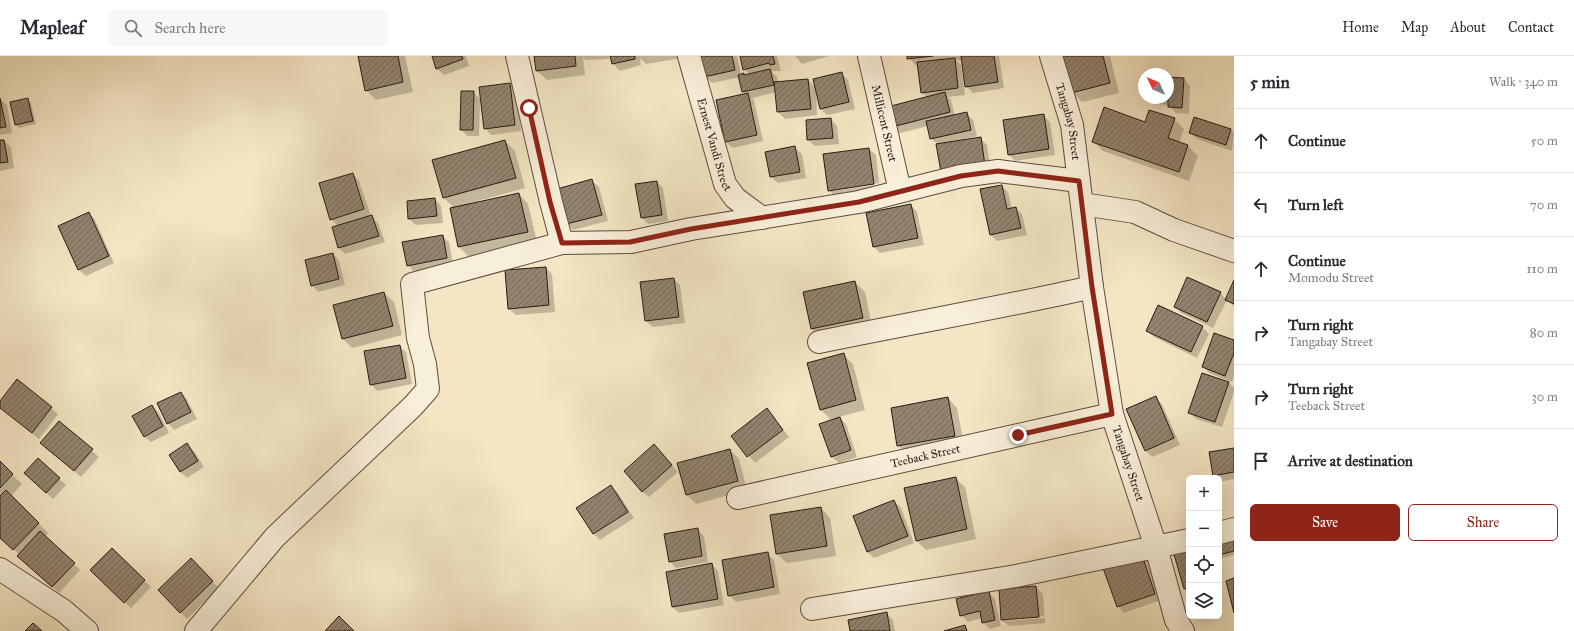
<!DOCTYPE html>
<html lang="en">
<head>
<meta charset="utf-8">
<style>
	:root { --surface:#fff; --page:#f7f7f7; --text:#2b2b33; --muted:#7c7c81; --line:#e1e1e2; --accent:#8f2418 }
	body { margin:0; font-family:"IM FELL Great Primer",serif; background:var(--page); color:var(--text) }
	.controls { position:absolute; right:12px; bottom:12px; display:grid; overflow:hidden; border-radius:6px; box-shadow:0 4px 16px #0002 }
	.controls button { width:36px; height:36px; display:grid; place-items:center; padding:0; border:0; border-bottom:1px solid var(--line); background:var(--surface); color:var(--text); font:20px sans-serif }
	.compass { position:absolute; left:1138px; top:12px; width:36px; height:36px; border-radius:50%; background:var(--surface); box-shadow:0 4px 16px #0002; rotate:314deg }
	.stop { position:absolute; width:12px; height:12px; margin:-9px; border:3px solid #8f2418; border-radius:50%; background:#fff }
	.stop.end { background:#8f2418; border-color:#fff; box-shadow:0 1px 4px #0008 }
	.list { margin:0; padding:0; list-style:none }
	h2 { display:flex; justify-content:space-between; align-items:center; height:52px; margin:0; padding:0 16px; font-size:17px }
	h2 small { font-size:13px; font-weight:400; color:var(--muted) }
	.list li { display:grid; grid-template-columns:26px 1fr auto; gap:12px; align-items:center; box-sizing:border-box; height:64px; padding:0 16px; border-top:1px solid var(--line) }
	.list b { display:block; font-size:15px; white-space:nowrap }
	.list p { margin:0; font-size:13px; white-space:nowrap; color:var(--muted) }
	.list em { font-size:13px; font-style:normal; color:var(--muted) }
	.actions { display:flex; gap:8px; padding:12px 16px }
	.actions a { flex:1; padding:9px 0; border:1px solid var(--accent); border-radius:6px; text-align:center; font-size:14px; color:var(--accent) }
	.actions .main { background:var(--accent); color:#fff }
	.icon { flex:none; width:22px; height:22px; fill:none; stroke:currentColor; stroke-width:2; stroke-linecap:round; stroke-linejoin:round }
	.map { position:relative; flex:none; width:1234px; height:575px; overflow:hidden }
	header { display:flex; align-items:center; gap:24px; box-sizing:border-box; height:56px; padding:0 20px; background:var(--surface); border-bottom:1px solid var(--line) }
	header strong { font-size:19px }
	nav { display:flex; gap:22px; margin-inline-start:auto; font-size:14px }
	.search { width:280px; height:36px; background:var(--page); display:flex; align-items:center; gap:10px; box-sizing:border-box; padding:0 14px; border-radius:6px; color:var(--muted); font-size:15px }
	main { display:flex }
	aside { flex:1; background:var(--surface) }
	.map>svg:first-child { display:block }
</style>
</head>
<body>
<header>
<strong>Mapleaf</strong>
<div class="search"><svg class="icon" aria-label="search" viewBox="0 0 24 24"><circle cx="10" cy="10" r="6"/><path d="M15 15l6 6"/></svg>Search here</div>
<nav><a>Home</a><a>Map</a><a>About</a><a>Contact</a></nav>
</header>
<main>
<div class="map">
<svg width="1234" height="575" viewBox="0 0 1234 575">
	<defs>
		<pattern id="building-hatch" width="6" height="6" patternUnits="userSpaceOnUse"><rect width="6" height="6" fill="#93846f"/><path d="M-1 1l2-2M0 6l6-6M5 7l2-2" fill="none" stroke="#786b5a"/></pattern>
	</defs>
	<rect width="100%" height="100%" fill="#f4e6c4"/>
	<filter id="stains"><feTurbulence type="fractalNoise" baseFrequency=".005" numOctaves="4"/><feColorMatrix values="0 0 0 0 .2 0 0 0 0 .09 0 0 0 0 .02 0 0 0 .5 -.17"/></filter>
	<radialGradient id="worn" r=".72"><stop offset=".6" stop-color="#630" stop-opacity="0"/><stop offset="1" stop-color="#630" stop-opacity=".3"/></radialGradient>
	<path fill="#0003" fill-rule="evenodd" d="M359 0H405L413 36 376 44 366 34Z
		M433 0H466L469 10 444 19 437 13Z
		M535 0H609V3L586 4 583 1 585 19 547 24 537 15Z
		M611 0H682V2L646 8 640 2 641 9 620 15 613 8Z
		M700 0H737L741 19 745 20 750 19 744 13 741 0H777L781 15H771L777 21 778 27 808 24 816 32 817 59 785 63 778 56 776 36 752 42 754 44 763 85 733 92 726 86 717 45 746 38 743 36 740 21 712 27 705 21Z
		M795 0H829L802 8Z
		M908 0H999L1004 32 973 37 966 30 962 4H956L961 9 965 39 948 41 951 44 955 60 966 57 973 64 977 80 964 83V85L980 82 987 89 991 116 938 89 931 82 928 70 900 77 893 70 927 42 922 36 919 9H915Z
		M1063 0H1110L1119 37 1082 46 1072 36Z
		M841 17 848 24 855 53 827 59 821 53 814 24Z
		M1168 22 1184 23 1190 30 1189 58 1176 57 1169 49 1154 48 1148 42H1168Z
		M510 28 516 35 521 75 491 79 485 72Z
		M473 36 480 43 479 80H467L461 73Z
		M0 43 7 49 12 77 0 79Z
		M28 44 31 47 36 68 19 72 16 69Z
		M1044 60 1050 66 1055 99 1015 105 1008 98Z
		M831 63 837 70 839 88 815 90 808 84Z
		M1174 63 1184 73 1179 87 1188 90 1198 100 1189 125 1103 95 1093 85 1145 67Z
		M1231 74 1234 77 1232 95 1197 83 1190 77Z
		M0 85H4L11 91 14 112 0 115Z
		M505 85 515 95 525 132 467 148V149L519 138 528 148 537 186 469 201 459 191 451 153 454 152 444 142Z
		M795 92 802 98 806 122 778 127 771 121 766 97Z
		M869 93 876 99 880 135 836 141 829 134ZM879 127V129L833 135V133Z
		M353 118 359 125 371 160 378 167 385 186 345 198 339 192 338 170 331 163Z
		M592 125 599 131 608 165 573 174 567 167Z
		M657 126 663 132 668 165 648 168 642 162Z
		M1002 130 1008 136 1012 153 1015 152 1022 158 1027 179 997 185 991 179Z
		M435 143 441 150 443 167 416 169 409 163Z
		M911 149 917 156 924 189 880 197 874 191Z
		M89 157 95 164 114 207 86 220 79 214 59 171Z
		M442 180 449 186 453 208 414 216 408 209Z
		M333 198 339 205 345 229 318 236 312 229Z
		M546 212 552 218 555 256 516 259 509 253Z
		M674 223 680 229 685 267 653 271 646 265Z
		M855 226 865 236 872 271 821 282 812 273Z
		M1234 226V250L1227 244 1213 272 1181 257 1175 251 1220 237 1226 243Z
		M384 237 394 246 402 279 352 292 343 283Z
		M1202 271 1209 278 1197 302 1154 281 1147 275Z
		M1234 286V320L1232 326 1209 317 1203 310Z
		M399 290 406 296 412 328 377 335 371 328Z
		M843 298 853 308 865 354 839 361 846 368 857 401 839 407 832 401 821 369 832 365 820 353Z
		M18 325 58 358 39 383 0 351V347Z
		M1228 326 1234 332V336L1222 371 1196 363 1189 356Z
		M181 337 187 343 197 363 174 374 168 367Z
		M1155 341 1162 348 1180 389 1152 401 1146 395Z
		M948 342 957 352 964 389 908 399 898 390Z
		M152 350 159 357 169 377 151 386 144 380Z
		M767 353 789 381 755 407 732 380Z
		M59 366 99 401 81 421 48 393Z
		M187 389 194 395 204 411 187 422 180 416Z
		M1234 393V423L1220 426 1219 422 1214 419Z
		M730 394 739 403 747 434 696 448 687 439Z
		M661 396 678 416 649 441 642 435Z
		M0 407 22 428 11 440 48 477 45 481 80 514 59 537 0 480Z
		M955 422 965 431 976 483 926 494 916 484Z
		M59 423 66 429 53 443 32 424Z
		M611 431 618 437 634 462 600 484 594 478 578 452Z
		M894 445 901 452 914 487 874 502 867 495Z
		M821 452 830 462 836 500 787 507 777 498Z
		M697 473 704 480 708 506 676 512 670 505Z
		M1234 477V499L1222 502 1219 499Z
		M1189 491V537L1184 532Z
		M112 493 151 531 131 552 91 514Z
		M767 497 774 504 780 538 736 546 729 539Z
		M1142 500 1148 506 1161 544 1124 557 1118 550Z
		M191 504 219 532 187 563 159 534Z
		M712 508 718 515 724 549 679 557 672 550Z
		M1036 531 1043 538 1045 567 1009 570 1002 564ZM1044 560V562L1007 565V563Z
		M988 536 995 543 1001 570 990 573 983 566 982 562 968 566 961 559Z
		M886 557 893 564 895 575H851Z"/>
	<path fill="url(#building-hatch)" stroke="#2a1a13" d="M358 0H398L403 26 365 35Z
		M432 0H462L463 3 436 13Z
		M534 0H575L576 10 536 15Z
		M610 0H635V3L612 8Z
		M699 0H732L735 14 704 21Z
		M740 0H773L775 8 770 9 769 7 743 14Z
		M907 0H933L907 3Z
		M961 0H994L998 26 965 31Z
		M1062 0H1103L1110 27 1071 37Z
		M955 2 958 32 921 37 917 6Z
		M770 13 774 29 742 36 738 19 744 17V19Z
		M842 16 849 46 820 53 813 23Z
		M1168 21 1184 22 1182 52 1168 51V43L1154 42H1168Z
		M808 23 811 53 777 56 774 26Z
		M510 27 515 69 484 73 479 31Z
		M461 35H474L473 74H460Z
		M945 36 950 56 892 71 887 51Z
		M748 37 757 79 725 86 716 44Z
		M0 42 6 71 0 72Z
		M28 42 33 65 15 69 10 46Z
		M1104 51 1145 66 1149 54 1175 62 1168 82 1188 89 1179 116 1092 86Z
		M967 56 971 74 930 83 926 65Z
		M1044 58 1049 93 1008 99 1003 64Z
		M1194 61 1231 73 1226 89 1189 77Z
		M831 62 833 82 807 84 806 64Z
		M981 81 985 110 941 116 936 88Z
		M0 84H4L8 106 0 107Z
		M505 84 516 122 443 142 432 104Z
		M795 90 800 116 770 121 765 96Z
		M869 92 874 128 828 135 823 98Z
		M353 117 364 153 330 164 319 127Z
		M592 123 602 159 566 168 557 133Z
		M657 125 662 159 641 162 635 128Z
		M1002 129 1007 153 1016 151 1021 172 990 179 980 133Z
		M519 137 528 176 458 191 450 152Z
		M435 142 437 160 408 163 407 145Z
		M911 148 918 182 873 191 866 157Z
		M89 156 109 200 78 214 58 170Z
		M372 159 379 180 338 192 332 171Z
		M443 179 447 202 407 210 402 186Z
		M333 197 339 223 311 230 305 204Z
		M546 211 549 249 508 253 505 214Z
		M1187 221 1221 236 1207 266 1174 251Z
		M674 222 679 261 645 265 640 226Z
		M1234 224V248L1225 244Z
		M855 225 863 262 811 273 803 236Z
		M384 236 393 270 342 283 333 249Z
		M1158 249 1203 270 1191 296 1146 275Z
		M1214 277 1234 284V297L1225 320 1202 311Z
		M400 289 406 322 370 329 364 295Z
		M844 297 856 344 820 354 807 307Z
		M1202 317 1229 326 1215 366 1188 357Z
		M17 323 52 351 32 377 0 352V345Z
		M181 336 191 356 167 368 157 347Z
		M1156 340 1174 382 1145 395 1126 353Z
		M948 341 955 380 897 390 891 352Z
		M152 349 163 370 144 381 132 360Z
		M767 352 783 374 747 401 731 380Z
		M840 361 851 394 831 401 819 368Z
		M59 365 93 393 74 415 40 387Z
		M187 387 198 405 180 416 169 399Z
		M654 388 672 409 642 436 624 415Z
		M1234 392V416L1213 420 1209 396Z
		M730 393 738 425 686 439 677 407Z
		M38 402 60 422 46 437 24 417Z
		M0 405 13 418 0 432Z
		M956 421 967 473 916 485 904 432Z
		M611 429 628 456 593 478 576 452Z
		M6 434 39 467 13 494 0 482V440Z
		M894 444 908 480 867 496 853 460Z
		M821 451 827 490 776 498 770 459Z
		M698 472 702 500 669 506 664 478Z
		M40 475 75 507 52 531 17 500Z
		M1234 476V495L1219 499V480Z
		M1189 490V531L1184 533 1173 495Z
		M112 492 145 524 124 547 90 514Z
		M768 496 774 531 728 540 722 504Z
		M1142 499 1155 538 1117 551 1103 512Z
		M191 502 213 525 180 557 158 534Z
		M712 507 718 543 672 551 666 516Z
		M1234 522V557L1226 525Z
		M1036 530 1039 561 1001 564 999 533Z
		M989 535 995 564 982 567 980 555 960 560 956 543Z
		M887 556 890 575H850L848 564Z
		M339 560 354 575H325Z
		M33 567 42 575H25Z
		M965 569 967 575H944Z"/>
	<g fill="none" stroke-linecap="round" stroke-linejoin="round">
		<g stroke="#5c4d3f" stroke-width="24">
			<g id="minor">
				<path d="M517 0 551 146 562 187 631 186 691 173 859 146 961 120 998 115 1079 125"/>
				<path id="s1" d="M689 0 725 128 735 142 762 162"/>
				<path id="s2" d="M869 0 900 135"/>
				<path id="s3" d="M1051 0 1072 69 1092 231 1112 358 1156 491 1176 564 1183 575"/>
				<path d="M1082 148 1135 156 1174 174 1234 195"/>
				<path d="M819 286C910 267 1001 252 1092 231"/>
				<path id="s4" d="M738 442 1112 358"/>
				<path d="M1219 477 1234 473"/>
				<path d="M0 513 64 555 87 575"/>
				<path d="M812 553 1016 520 1189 484"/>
				<path d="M196 575 275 481 413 350 428 333 425 308 418 282 412 228 562 187"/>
			</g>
		</g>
		<use href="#minor" stroke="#f8efd9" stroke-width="22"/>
	</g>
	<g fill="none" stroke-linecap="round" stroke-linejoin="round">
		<path stroke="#8f2418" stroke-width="5" d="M529 52 550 146 562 187 630 186 691 173 859 146 961 120 998 115 1079 125 1092 231 1112 358 1018 379"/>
	</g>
	<g text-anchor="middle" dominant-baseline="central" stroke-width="3" stroke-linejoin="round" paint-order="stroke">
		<g font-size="12" fill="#2a1a13" stroke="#f8efd9">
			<text stroke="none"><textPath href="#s3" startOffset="68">Tangabay Street</textPath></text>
			<text stroke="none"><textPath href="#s2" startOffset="69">Millicent Street</textPath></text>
			<text stroke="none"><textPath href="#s1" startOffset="92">Ernest Vandi Street</textPath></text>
			<text stroke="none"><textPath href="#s4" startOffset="192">Teeback Street</textPath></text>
			<text stroke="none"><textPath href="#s3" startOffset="416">Tangabay Street</textPath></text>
		</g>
	</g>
	<rect width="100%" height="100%" filter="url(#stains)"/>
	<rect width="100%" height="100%" fill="url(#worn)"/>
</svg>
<div class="controls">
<button>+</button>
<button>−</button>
<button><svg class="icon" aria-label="locate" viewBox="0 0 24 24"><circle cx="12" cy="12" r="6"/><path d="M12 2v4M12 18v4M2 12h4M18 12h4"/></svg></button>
<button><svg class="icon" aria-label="layers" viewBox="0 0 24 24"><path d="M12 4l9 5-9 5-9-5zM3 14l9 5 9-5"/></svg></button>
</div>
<svg class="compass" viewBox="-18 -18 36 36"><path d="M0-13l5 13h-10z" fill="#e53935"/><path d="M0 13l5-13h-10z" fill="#7c7c81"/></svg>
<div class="stop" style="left:529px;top:52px"></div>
<div class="stop end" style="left:1018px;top:379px"></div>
</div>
<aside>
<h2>5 min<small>Walk · 340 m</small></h2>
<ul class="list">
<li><svg class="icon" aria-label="ahead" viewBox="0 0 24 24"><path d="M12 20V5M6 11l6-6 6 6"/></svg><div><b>Continue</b></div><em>50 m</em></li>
<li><svg class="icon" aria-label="left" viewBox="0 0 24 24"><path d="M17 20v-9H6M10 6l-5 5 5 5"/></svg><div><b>Turn left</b></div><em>70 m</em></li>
<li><svg class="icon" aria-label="ahead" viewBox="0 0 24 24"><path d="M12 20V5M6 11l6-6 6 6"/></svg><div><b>Continue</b><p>Momodu Street</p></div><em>110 m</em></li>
<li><svg class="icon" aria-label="right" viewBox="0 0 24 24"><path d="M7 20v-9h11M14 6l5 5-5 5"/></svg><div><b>Turn right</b><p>Tangabay Street</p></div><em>80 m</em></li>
<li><svg class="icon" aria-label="right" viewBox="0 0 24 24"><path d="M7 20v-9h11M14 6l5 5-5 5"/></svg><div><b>Turn right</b><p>Teeback Street</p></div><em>30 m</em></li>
<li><svg class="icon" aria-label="arrive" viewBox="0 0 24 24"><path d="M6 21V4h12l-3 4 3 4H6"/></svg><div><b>Arrive at destination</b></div></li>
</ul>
<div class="actions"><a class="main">Save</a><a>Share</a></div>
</aside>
</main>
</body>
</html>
